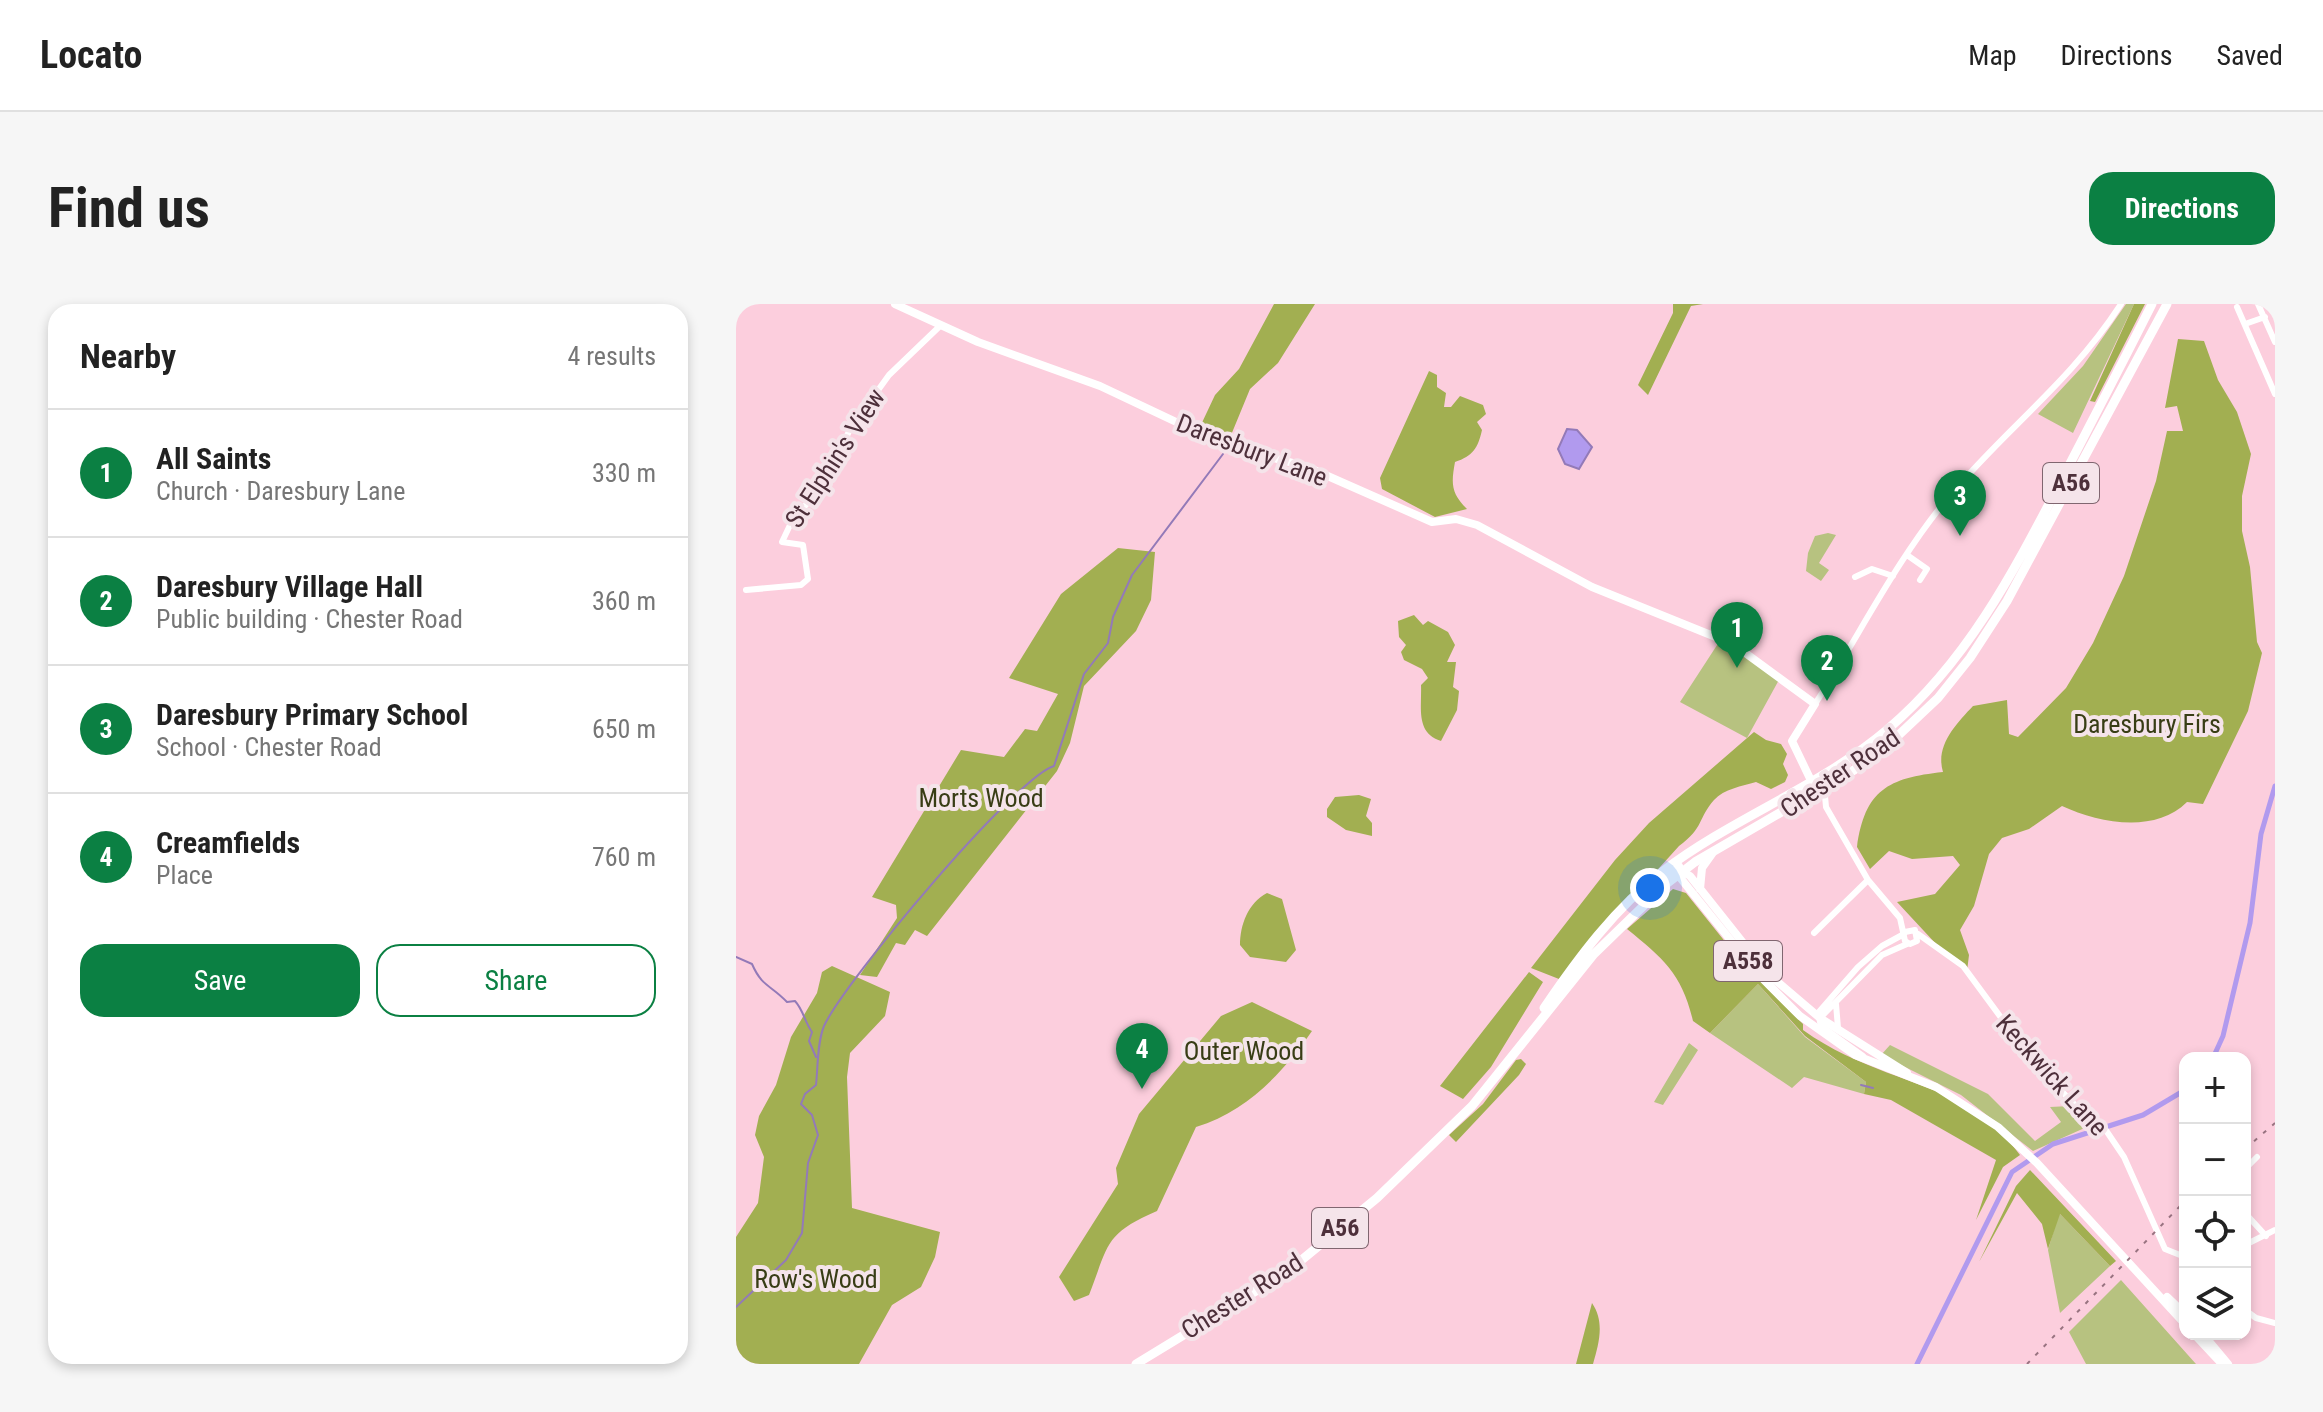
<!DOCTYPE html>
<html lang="en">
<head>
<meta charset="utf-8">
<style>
	:root { --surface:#fff; --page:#f6f6f6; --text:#222; --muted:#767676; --line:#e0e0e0; --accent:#0b8043 }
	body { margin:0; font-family:"Roboto Condensed",sans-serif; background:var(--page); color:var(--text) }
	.controls { position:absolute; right:24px; bottom:24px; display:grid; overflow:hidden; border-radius:16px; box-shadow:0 4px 12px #0003 }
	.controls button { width:72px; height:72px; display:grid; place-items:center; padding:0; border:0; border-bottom:2px solid var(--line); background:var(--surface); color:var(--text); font:40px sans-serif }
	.you { position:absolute; left:914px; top:584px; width:28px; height:28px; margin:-20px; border:6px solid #fff; border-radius:50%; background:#1a73e8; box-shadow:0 0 0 12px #1a73e833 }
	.badge { display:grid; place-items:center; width:52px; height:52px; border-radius:50%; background:var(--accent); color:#fff; font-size:26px; font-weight:700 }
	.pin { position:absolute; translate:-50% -66px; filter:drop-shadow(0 2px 4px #0008) }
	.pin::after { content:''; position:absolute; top:42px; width:28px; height:24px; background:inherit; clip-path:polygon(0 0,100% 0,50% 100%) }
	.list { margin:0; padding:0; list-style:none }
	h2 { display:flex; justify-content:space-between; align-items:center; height:104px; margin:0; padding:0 32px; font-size:34px }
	h2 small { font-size:26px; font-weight:400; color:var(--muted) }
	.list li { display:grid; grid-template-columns:52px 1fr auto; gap:24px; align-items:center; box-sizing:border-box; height:128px; padding:0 32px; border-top:2px solid var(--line) }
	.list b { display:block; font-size:30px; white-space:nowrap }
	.list p { margin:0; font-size:26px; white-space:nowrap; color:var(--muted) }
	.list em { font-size:26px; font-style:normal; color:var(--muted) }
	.actions { display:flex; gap:16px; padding:24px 32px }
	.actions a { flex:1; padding:18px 0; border:2px solid var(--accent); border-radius:24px; text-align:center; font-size:28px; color:var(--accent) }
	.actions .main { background:var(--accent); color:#fff }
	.icon { flex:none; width:44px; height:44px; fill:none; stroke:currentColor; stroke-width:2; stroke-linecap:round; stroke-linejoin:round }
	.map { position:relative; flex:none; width:1539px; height:1060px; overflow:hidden; border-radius:24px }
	header { display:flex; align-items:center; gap:48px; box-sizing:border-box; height:112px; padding:0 40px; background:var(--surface); border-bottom:2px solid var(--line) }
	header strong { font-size:38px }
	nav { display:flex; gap:44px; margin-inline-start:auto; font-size:28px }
	.intro { display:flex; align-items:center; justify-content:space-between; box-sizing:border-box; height:192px; padding:0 48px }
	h1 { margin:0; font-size:56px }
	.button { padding:20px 36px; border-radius:24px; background:var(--accent); color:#fff; font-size:28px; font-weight:700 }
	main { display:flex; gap:48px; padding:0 48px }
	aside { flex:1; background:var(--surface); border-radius:24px; box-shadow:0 4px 12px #0003 }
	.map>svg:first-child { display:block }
</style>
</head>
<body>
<header>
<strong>Locato</strong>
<nav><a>Map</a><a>Directions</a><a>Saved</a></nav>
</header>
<div class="intro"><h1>Find us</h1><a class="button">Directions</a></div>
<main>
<aside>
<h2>Nearby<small>4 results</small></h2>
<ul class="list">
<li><span class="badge">1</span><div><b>All Saints</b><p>Church · Daresbury Lane</p></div><em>330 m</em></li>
<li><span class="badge">2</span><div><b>Daresbury Village Hall</b><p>Public building · Chester Road</p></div><em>360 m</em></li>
<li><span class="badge">3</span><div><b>Daresbury Primary School</b><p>School · Chester Road</p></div><em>650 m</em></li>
<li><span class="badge">4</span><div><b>Creamfields</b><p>Place</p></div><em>760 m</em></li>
</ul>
<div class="actions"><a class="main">Save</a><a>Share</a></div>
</aside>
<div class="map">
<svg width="1539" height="1060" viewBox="0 0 1539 1060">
	<rect width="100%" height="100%" fill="#fccedd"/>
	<path fill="#b7c280" d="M1390 0H1398L1337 129 1302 110 1347 62Z
		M1092 229 1100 231 1083 259 1093 266 1085 277 1070 267 1072 249 1079 232Z
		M985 335 1044 374 1011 434 944 398Z
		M1022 680 1069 733 1130 778 1128 790 1068 773 1056 784 974 729Z
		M953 739 962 746 927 801 918 798Z
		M1154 741 1252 790 1299 837 1325 818 1314 803 1334 802 1362 818 1297 847 1225 791 1145 751Z
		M1323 909 1374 962 1324 1009 1312 946Z
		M1385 976 1460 1060H1350L1333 1028Z"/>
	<path fill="#a2af51" d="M538 0H579L542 59 514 85 493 136 463 125 479 91 503 65Z
		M937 0H967L955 2 912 91 902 81 937 9Z
		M1398 0H1409L1359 98 1354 97Z
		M1442 35 1468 37 1482 76 1501 108 1515 150 1506 192V227L1514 263 1521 338 1526 349 1512 407 1467 500 1451 498C1419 530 1363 519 1326 502L1293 525 1266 534 1253 550 1238 602 1224 626 1233 651 1231 667 1201 641 1161 598 1199 590 1224 561 1217 552 1176 555 1153 547 1134 565 1121 543C1129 486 1152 474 1207 468 1199 442 1220 420 1237 402L1271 396 1273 430 1282 433 1330 384 1357 339 1388 272 1420 177 1431 127H1447L1441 102 1429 104Z
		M693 67 701 71V83L710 89 708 103H715L724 92 747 101 750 110 741 118 746 126C742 144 737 152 719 158 715 180 715 189 731 205L699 213 646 185 644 174Z
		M382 244 419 248 415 296 400 327 348 382 334 439 321 467 191 632 179 626 169 641 160 639 141 673 124 671 161 614 160 601 136 593 225 446 268 453 289 425 301 427 322 390 273 374 325 290Z
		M678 311 687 321 692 317 712 328 719 341 711 358H720L717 383 723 387 721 406 705 437C679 429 686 403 685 381L692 374 686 365 668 356 665 348 670 341 663 333 662 317Z
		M1018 428 1030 436 1045 440 1051 450 1047 460 1052 471 1049 478 1035 485 1020 478C1006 482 988 485 978 496 962 514 968 524 943 542L823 675 795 664 879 556 913 519Z
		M623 491 635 495 630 512 636 519V532L610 526 591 513V505L599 493Z
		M937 585 950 589 1007 660 1067 720V726C1123 766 1178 773 1236 804 1256 814 1270 833 1284 851L1267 863 1240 916 1260 856 1155 796 1128 790 1130 778 1069 732 1022 680 974 729 957 717C946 670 928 655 891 625Z
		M531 589 546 595 560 646 550 658 514 653 504 641C504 621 512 599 531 589Z
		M96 662 154 688 149 712 114 749 111 773 116 904 204 928 199 953 185 983 156 1001 123 1060H0V933L22 899 28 853 19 831 23 812 40 781 55 733 81 689 86 668Z
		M793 668 807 678 755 763 727 795 704 782Z
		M516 698 576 727C545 771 511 807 460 823L421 907C368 930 373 940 353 991L338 997 323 973 382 880 380 864 403 810 485 712Z
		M785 755 790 760 783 771 720 838 713 831 747 800 780 756Z
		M1294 866 1380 957 1374 962 1324 910 1312 945 1306 920 1281 889 1243 958 1280 882Z
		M856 999C869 1018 863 1039 857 1060H840Z"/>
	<path fill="#b19aee" stroke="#937ab8" stroke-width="2" d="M831 125 841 126 856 143 843 165 829 160 822 145Z"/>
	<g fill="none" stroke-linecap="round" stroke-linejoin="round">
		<path stroke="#937ab8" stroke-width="2" d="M0 653 16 660C26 683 35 681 51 698L59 697C68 707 68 717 76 728L73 737 80 753
			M1125 781 1137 784
			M0 1003 50 956 66 929 72 859 82 831 76 811 65 800 69 790 80 781C82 763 81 739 88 722 108 678 280 473 318 462L348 370 372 339 377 313 396 271 487 150"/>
		<path stroke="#b19aee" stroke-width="5" d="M1477 754 1487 732 1514 619 1525 530 1539 482
			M1181 1060 1276 868 1317 840 1407 811 1449 786"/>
		<path stroke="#fff" stroke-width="6" d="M1522 0 1539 38
			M1501 3 1539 90
			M1509 20 1529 13
			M1171 251 1191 265 1184 276
			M1119 273 1136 265 1157 272
			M10 286 65 281 72 275 67 241 46 238 55 219 92 174 114 125 153 71 205 21
			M1079 400C1123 332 1159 258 1211 195 1269 125 1334 79 1385 0
			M1089 492 1090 503 1132 576 1164 614 1169 637 1174 640 1181 637 1179 626 1169 628
			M1078 629 1132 576
			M1182 630 1227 662 1297 757 1338 800 1365 819 1388 853 1429 945 1449 953
			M1100 700 1102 724
			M1084 714 1146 651 1171 640
			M1127 752 1085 722 1082 709 1122 663 1146 642 1168 630
			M1509 865 1521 853
			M1509 909 1530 932
			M1509 941 1539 926
			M1509 1006 1520 1014 1539 1019"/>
		<path stroke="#fff" stroke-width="8" d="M159 0 242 38 364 82 491 142 569 162 696 218 720 215 741 221 856 283 997 340 1079 400 1056 437 1081 489
			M942 565V571L1021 669 1064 712 1119 751 1200 783 1262 823 1301 859 1449 1020
			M943 565 954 572 1031 669 1084 714 1171 769
			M964 585 966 564 976 550
			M903 591 943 562
			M1431 993 1449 1010
			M1458 1030 1486 1060
			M1467 1030 1492 1060"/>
		<path stroke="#fff" stroke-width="9" d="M808 704C842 654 879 604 927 567 998 513 1084 483 1152 425 1233 356 1279 265 1327 173 1357 115 1387 58 1416 0
			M400 1060 551 968 641 894 736 802 858 650 929 581 959 558 1118 466 1150 443 1202 394 1234 354 1271 297 1431 0"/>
		<path stroke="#987380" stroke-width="2" stroke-dasharray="4 8" stroke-linecap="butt" d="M1509 845 1539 819
			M1291 1060 1449 897"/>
	</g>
	<g text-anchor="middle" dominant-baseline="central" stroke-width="8" stroke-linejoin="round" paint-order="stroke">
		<g fill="#f5e4ea" stroke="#806670" stroke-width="2">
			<rect x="1307" y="159" width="56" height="40" rx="6"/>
			<rect x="978" y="637" width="68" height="40" rx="6"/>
			<rect x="576" y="904" width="56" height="40" rx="6"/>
		</g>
		<g font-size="24" font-weight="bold" fill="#4e303b">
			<text x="1335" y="179">A56</text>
			<text x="1012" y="657">A558</text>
			<text x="604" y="924">A56</text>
		</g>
		<g font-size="26" fill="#4e303b" stroke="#f5e4ea">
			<text transform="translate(516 146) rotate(21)">Daresbury Lane</text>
			<text transform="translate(99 154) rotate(-57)">St Elphin's View</text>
			<text transform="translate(1104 469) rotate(-34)">Chester Road</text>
			<text transform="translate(1316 771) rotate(48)">Keckwick Lane</text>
			<text transform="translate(506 992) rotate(-32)">Chester Road</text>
		</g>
		<g font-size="26" fill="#383d15" stroke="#f5e4ea">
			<text x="1411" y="420">Daresbury Firs</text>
			<text x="245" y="494">Morts Wood</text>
			<text x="508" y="747">Outer Wood</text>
			<text x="80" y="975">Row's Wood</text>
		</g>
	</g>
</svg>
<div class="controls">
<button>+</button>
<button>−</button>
<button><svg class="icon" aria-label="locate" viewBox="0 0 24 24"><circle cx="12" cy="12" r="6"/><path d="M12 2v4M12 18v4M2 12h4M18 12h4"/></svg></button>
<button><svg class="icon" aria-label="layers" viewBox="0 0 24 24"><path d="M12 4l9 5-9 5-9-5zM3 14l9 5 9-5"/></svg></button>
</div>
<div class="you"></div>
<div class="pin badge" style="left:1001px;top:364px">1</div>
<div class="pin badge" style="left:1091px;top:397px">2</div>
<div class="pin badge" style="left:1224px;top:232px">3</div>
<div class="pin badge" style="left:406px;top:785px">4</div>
</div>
</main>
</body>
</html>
